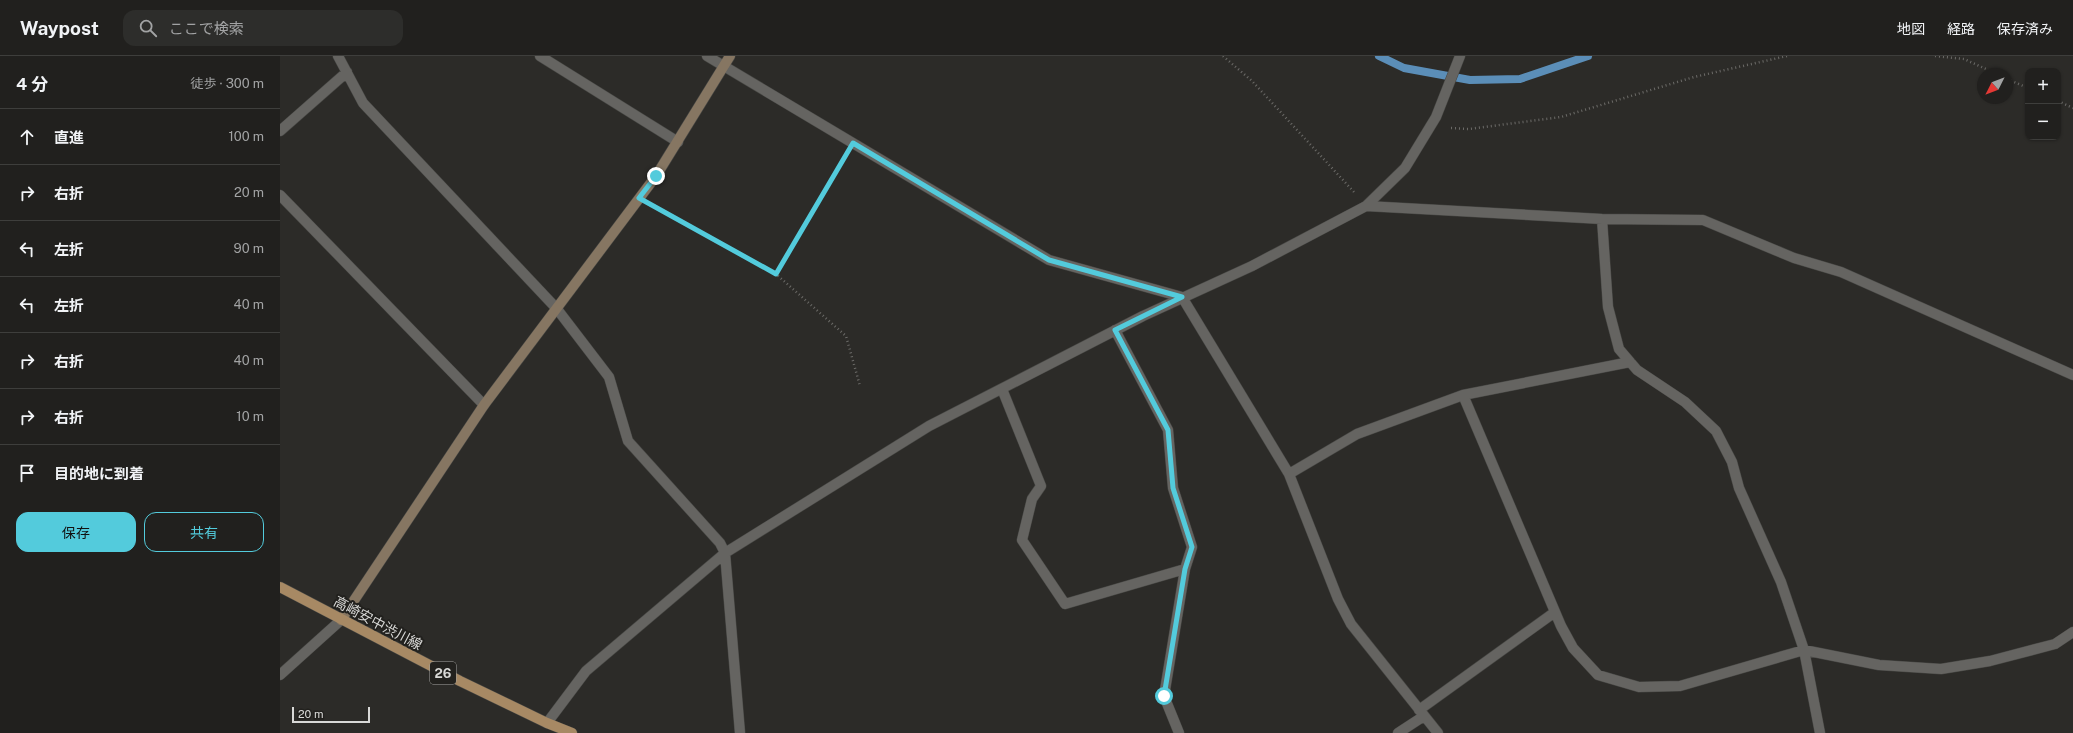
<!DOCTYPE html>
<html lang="ja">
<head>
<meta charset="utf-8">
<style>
	:root { --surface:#21201e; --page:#2d2d2b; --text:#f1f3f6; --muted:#a2a3a4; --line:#3e3e3c; --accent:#53cbdc }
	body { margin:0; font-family:"Public Sans","Noto Sans JP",sans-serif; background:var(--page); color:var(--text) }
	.controls { position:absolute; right:12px; top:12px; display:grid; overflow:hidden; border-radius:8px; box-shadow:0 1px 3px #0004 }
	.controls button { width:36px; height:36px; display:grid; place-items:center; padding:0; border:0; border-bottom:1px solid var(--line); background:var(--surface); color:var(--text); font:20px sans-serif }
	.compass { position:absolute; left:1697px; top:12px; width:36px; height:36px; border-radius:50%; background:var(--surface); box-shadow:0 1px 3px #0004; rotate:228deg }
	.scale { position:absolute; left:12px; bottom:10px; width:78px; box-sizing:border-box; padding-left:4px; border:2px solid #d9d9d7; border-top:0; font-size:11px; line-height:14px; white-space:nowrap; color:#d9d9d7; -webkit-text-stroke:3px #22211e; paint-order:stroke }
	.stop { position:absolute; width:12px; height:12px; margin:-9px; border:3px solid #53cbdc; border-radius:50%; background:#fff }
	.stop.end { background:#53cbdc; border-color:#fff; box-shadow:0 1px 4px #0008 }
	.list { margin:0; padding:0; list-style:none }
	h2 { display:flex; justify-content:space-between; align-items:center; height:52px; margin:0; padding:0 16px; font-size:17px }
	h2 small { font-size:13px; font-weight:400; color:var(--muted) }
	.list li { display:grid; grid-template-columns:26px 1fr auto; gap:12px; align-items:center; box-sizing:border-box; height:56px; padding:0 16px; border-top:1px solid var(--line) }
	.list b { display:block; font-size:15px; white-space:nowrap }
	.list em { font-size:13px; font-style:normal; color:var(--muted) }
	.actions { display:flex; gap:8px; padding:12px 16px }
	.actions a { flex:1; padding:9px 0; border:1px solid var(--accent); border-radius:12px; text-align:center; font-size:14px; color:var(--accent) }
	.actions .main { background:var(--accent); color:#111 }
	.icon { flex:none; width:22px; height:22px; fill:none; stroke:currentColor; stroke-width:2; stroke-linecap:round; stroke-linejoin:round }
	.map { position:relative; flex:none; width:1793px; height:677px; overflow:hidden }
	header { display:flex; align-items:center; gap:24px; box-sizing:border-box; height:56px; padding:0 20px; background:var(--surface); border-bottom:1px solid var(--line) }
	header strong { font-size:19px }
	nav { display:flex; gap:22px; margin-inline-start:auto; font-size:14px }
	.search { width:280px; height:36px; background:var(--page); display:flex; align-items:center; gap:10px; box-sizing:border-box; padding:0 14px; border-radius:12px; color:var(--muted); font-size:15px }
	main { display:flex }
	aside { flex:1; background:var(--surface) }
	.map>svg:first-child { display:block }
</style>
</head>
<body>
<header>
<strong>Waypost</strong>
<div class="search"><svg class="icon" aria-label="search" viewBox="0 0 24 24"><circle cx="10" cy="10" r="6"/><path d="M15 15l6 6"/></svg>ここで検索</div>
<nav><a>地図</a><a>経路</a><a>保存済み</a></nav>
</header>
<main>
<aside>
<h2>4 分<small>徒歩 · 300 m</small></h2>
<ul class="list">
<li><svg class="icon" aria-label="ahead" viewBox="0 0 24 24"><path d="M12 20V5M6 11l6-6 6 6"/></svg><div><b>直進</b></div><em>100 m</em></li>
<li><svg class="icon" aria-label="right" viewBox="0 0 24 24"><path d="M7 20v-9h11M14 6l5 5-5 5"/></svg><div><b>右折</b></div><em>20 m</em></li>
<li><svg class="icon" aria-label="left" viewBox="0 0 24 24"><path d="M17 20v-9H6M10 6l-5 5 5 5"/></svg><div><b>左折</b></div><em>90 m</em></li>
<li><svg class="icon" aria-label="left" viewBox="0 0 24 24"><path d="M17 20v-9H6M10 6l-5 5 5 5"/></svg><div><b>左折</b></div><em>40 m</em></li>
<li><svg class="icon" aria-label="right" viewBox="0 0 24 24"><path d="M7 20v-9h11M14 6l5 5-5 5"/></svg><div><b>右折</b></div><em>40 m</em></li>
<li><svg class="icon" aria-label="right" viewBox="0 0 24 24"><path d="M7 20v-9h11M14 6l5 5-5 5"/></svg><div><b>右折</b></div><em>10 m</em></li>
<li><svg class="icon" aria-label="arrive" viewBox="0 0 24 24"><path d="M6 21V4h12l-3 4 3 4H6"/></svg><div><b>目的地に到着</b></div></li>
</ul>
<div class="actions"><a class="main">保存</a><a>共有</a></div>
</aside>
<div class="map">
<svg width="1793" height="677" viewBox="0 0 1793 677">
	<rect width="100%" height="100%" fill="#2c2b28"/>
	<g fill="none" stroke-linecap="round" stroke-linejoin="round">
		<path stroke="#5b8eb8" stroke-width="8" d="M1099 0 1124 12 1190 24 1240 23 1308 0"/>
		<g stroke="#474744" stroke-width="11">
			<path id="street" d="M58 0 83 47 277 253 329 321 348 385 440 487 445 497 460 677
				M260 0 398 86
				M427 0 769 204 902 241 1009 418 1058 543 1071 568 1158 677
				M0 75 67 16
				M0 139 204 349
				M1086 150 1322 163 1423 164 1514 202 1561 216 1793 319
				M1322 163 1328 251 1339 293 1357 314 1405 346 1436 375 1452 406 1459 432 1501 526 1524 594 1540 677
				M835 274 888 374 893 432 912 491 905 513 884 640 899 677
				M722 333 761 430 752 443 742 484 785 548 905 513
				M1183 339 1281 570 1293 592 1318 619 1359 631 1400 630 1524 594 1599 609 1661 613 1710 605 1775 588 1793 576
				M1009 418 1077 378 1183 339 1350 306
				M0 619 61 564
				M1139 654 1275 556
				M267 667 306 615 445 497 649 370 863 260 972 210 1086 150 1125 112 1156 61 1180 0
				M1118 677 1144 660"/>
		</g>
		<g stroke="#474744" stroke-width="11">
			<path id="secondary" d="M61 564 204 349 376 120 450 0"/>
		</g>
		<g stroke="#474744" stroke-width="11">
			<path id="primary" d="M0 531 180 625 267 667 292 677"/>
		</g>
		<path stroke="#6c6b68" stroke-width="2.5" stroke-dasharray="1 3" stroke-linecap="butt" d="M943 0 972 25 1074 136
			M1655 0 1684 3 1717 18
			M1727 23 1748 32
			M1778 45 1793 52
			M1171 72 1189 73 1281 61 1414 21 1507 0
			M376 151 496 218 566 280 580 330
			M496 218 564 103"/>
		<use href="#street" stroke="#656461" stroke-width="10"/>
		<use href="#secondary" stroke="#867662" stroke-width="10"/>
		<use href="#primary" stroke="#a78964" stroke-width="10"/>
	</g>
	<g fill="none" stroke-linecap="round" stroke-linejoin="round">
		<path stroke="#53cbdc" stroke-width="5" d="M376 120 359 142 496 218 573 87 769 204 902 241 835 274 888 374 893 432 912 491 905 513 884 640"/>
	</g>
	<g text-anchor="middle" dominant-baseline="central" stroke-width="4" stroke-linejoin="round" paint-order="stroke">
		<rect fill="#22211e" stroke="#a2a2a0" stroke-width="1" x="150" y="606" width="26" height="22" rx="3"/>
		<g font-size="13" font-weight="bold" fill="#d9d9d7">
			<text x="163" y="617">26</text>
		</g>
		<g font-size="14" fill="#d9d9d7" stroke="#22211e">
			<text transform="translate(98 567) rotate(28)">高崎安中渋川線</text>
		</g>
	</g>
</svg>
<div class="controls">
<button>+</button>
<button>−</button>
</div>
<svg class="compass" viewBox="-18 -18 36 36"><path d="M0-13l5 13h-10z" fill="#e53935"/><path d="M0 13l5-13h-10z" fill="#a2a3a4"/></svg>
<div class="scale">20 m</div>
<div class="stop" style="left:884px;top:640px"></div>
<div class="stop end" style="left:376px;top:120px"></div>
</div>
</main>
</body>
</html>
